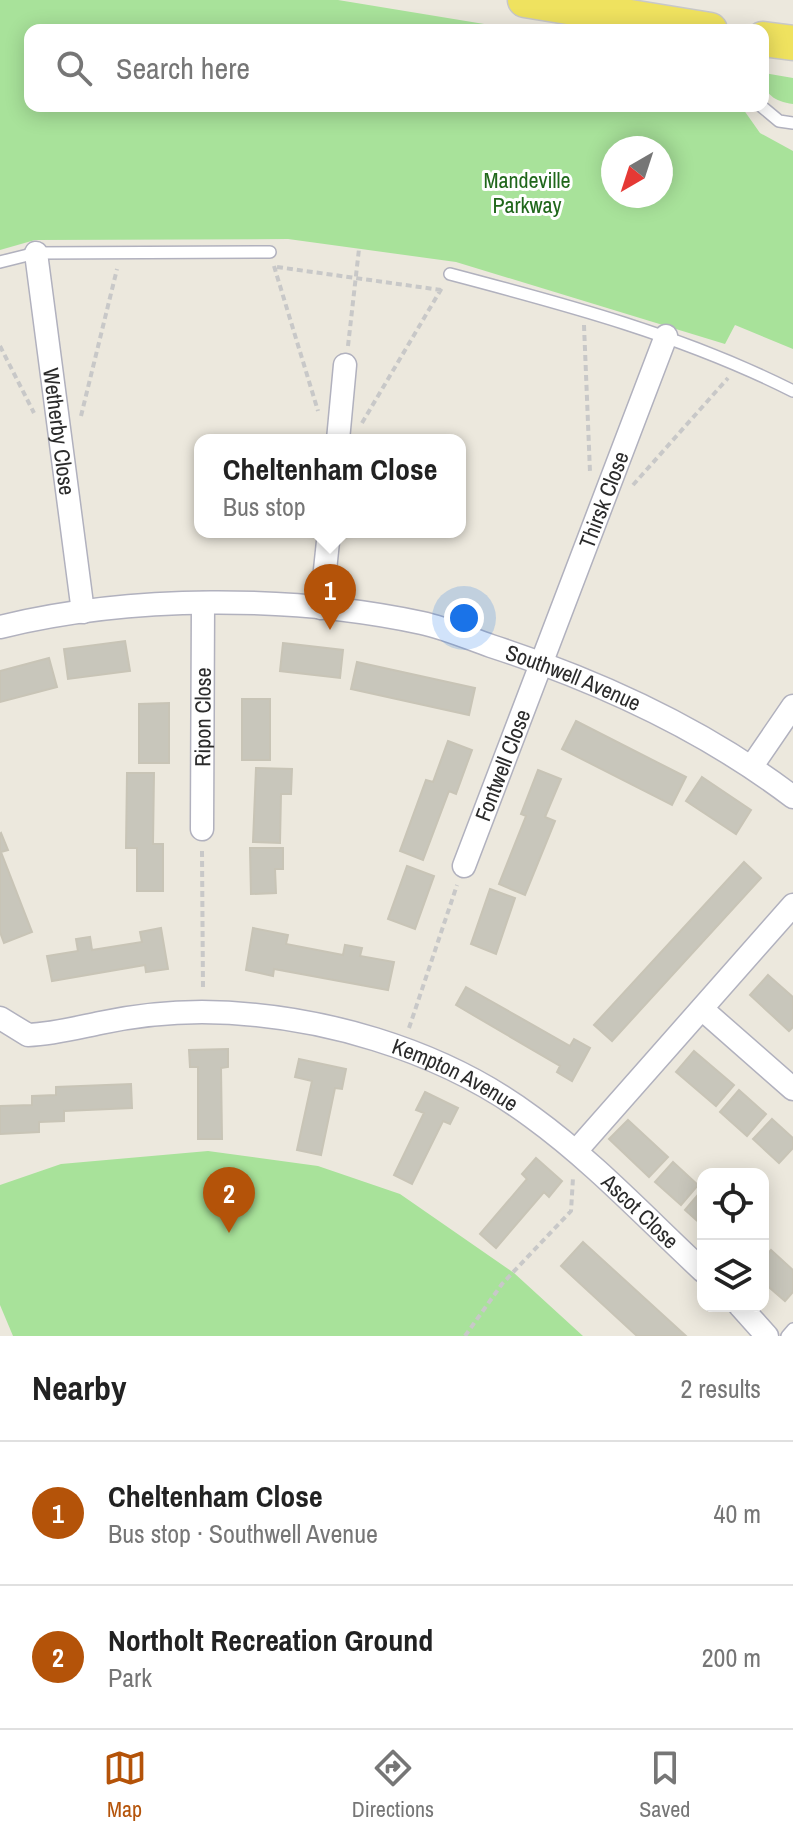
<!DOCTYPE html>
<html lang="en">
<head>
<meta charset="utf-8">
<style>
	:root { --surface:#fff; --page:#f2f2f2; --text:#222; --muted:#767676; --line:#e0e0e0; --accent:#b45309 }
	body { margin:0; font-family:"Archivo Narrow",sans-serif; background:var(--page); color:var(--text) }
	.controls { position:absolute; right:24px; bottom:24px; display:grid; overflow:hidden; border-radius:16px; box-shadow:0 4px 20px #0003 }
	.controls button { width:72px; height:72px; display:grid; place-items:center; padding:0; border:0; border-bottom:2px solid var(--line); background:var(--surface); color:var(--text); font:40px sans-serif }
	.compass { position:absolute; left:601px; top:136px; width:72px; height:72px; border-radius:50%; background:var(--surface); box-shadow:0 4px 20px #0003; rotate:219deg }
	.you { position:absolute; left:464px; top:618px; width:28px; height:28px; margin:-20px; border:6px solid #fff; border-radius:50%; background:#1a73e8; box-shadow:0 0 0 12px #1a73e833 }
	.badge { display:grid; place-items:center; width:52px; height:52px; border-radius:50%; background:var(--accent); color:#fff; font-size:26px; font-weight:700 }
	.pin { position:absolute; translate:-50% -66px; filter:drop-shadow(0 2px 4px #0008) }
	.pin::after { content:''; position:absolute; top:42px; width:28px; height:24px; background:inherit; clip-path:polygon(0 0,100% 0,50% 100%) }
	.popup { position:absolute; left:194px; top:434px; width:272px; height:104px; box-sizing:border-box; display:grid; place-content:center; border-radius:16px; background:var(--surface); filter:drop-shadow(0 2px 6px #0005); font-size:26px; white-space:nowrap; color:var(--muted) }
	.popup b { font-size:30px; color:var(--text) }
	.popup::after { content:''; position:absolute; left:50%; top:100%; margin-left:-16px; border:16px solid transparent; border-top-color:var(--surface) }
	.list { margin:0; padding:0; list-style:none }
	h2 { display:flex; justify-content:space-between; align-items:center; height:104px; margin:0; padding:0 32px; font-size:34px }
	h2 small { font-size:26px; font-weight:400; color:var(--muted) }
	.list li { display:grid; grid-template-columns:52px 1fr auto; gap:24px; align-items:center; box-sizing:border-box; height:144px; padding:0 32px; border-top:2px solid var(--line) }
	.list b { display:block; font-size:30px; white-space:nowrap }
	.list p { margin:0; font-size:26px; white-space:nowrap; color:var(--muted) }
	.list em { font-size:26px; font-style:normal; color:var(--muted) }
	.icon { flex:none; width:44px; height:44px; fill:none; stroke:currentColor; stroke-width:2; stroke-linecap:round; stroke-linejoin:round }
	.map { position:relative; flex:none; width:793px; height:1336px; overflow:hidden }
	.search { position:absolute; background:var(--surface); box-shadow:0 4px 20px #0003; left:24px; right:24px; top:24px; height:88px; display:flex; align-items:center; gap:20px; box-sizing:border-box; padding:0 28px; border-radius:16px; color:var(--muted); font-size:30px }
	.sheet { height:392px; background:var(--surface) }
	nav { display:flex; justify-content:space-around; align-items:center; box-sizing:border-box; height:112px; border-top:2px solid var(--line); background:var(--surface); font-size:22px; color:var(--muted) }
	nav a { display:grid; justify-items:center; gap:4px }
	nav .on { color:var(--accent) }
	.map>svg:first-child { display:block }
</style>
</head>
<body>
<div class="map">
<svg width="793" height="1336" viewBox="0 0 793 1336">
	<rect width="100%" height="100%" fill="#ece8dd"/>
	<path fill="#a8e29a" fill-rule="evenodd" d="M0 0H338L520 30H30V106H741L760 133 793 151V349L735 325 725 344 456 262 288 239 35 240 0 250ZM613 148H661V196H613Z
		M764 73 793 78V104C773 101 763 94 764 73Z
		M208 1151 318 1166 400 1194 514 1273 583 1336H13L0 1305V1185L61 1164Z"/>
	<path fill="#c8c6bb" stroke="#c8c4b6" stroke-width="2" d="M125 641 130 671 68 679 64 649Z
		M283 643 343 650 340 678 280 671Z
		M49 658 57 687 0 702V671Z
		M357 662 475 688 469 715 351 689Z
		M242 699H270V760H242Z
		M169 703V763H139V704Z
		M576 721 686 777 672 805 562 749Z
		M448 741 472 750 456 794 449 791 423 860 400 851 426 780 433 782Z
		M256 768 292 769 291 794H281L280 843 253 842Z
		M538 770 561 779 545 817 555 821 525 895 499 884 526 816 521 814Z
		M127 773H154L153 844H163V891H137V848H126Z
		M702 777 751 810 736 834 686 801Z
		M1 833 8 850 1 852 32 932 4 943 0 932V834Z
		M250 848H283V869H275L276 893 251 894Z
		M744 862 761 878 612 1041 594 1025Z
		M407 866 434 876 415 929 388 919Z
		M490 889 515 898 496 954 471 944Z
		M161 928 168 969 146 972 145 965 52 981 47 956 78 951 76 939 90 937 92 950 142 942 140 932Z
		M253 928 288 935 286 944 343 955 345 945 362 948 360 956 394 962 388 990 274 969 273 976 246 970Z
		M768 975 793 997V1027L789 1031 750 995Z
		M466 987 570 1046 574 1039 590 1048 572 1081 557 1072 560 1066 456 1005Z
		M228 1049V1067L221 1068 222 1139H198V1067H190L189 1050Z
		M694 1051 734 1085 716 1106 676 1072Z
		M299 1059 346 1069 342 1089 335 1088 321 1155 297 1150 312 1081 295 1077Z
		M131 1084 132 1108 64 1111V1121L39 1122V1132L0 1134V1106L32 1105V1096L56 1095V1087Z
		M739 1090 766 1114 747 1136 720 1112Z
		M425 1092 458 1108 450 1124 443 1121 412 1184 394 1175 424 1113 416 1110Z
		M772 1119 793 1138V1148L779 1163 753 1139Z
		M628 1120 668 1157 649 1177 609 1139Z
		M536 1158 562 1181 549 1197 544 1192 496 1248 480 1234 527 1179 522 1174Z
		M673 1162 698 1185 681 1205 655 1182Z
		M702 1190H703V1226L685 1210Z
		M583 1242 686 1336H637L561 1266Z
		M771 1250 793 1270V1292L785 1301 763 1282V1259Z"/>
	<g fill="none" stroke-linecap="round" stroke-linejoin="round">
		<g stroke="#b1b1be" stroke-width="14">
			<path id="service" d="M761 106 779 121 793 123
				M0 262 36 253 270 252
				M450 274C568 305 684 336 793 391
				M787 1336 793 1329"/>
		</g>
		<g stroke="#b1b1be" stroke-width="25">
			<g id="minor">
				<path id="s1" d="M36 253 83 612"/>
				<path d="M338 440 345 365"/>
				<path d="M321 608 329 532"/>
				<path id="s2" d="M0 627C130 595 291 595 422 623 445 628 468 638 491 646 599 681 702 728 793 797"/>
				<path d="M752 766 793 706"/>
				<path id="s3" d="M202 829 203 603"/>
				<path id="s4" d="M464 866 666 336"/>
				<path d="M702 1009 793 1089"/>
				<path id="s5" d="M0 1018 28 1035C53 1034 76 1028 100 1023 133 1016 168 1012 202 1012 316 1013 441 1049 532 1117 594 1162 647 1219 703 1271"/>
				<path d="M576 1151 793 905"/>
				<path d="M740 1306 767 1336"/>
			</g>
		</g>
		<g stroke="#c8c8c8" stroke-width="37">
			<path id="primary" d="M525 0 710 30
				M763 39 793 43"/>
		</g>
		<path stroke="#c8c8c8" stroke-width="4" stroke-dasharray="6 4" stroke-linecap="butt" d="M274 266 318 411
			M277 267 441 290
			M584 325 590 472
			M0 346 34 413
			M348 346 359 249
			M81 416 117 269
			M362 423 443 286
			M633 485 728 378
			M202 851 203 990
			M409 1028 457 885
			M465 1336 502 1284 571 1211 573 1178"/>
		<use href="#service" stroke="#fff" stroke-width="11"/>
		<use href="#minor" stroke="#fff" stroke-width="22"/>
		<use href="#primary" stroke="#efe25f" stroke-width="34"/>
	</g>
	<g text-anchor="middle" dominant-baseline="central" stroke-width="6" stroke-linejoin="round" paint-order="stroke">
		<g font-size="22" fill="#20671b" stroke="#fff">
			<text x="527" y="180">Mandeville<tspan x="527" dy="25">Parkway</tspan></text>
		</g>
		<g font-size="22" fill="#2b2b2b" stroke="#fff">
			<text stroke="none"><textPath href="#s1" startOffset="180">Wetherby Close</textPath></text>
			<text stroke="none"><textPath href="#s4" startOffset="392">Thirsk Close</textPath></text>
			<text stroke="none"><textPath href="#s2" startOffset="586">Southwell Avenue</textPath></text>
			<text stroke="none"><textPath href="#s3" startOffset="112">Ripon Close</textPath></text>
			<text stroke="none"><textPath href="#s4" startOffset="108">Fontwell Close</textPath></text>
			<text stroke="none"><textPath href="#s5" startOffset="472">Kempton Avenue</textPath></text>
			<text stroke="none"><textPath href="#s5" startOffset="704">Ascot Close</textPath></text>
		</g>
	</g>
</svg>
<div class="controls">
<button><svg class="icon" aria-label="locate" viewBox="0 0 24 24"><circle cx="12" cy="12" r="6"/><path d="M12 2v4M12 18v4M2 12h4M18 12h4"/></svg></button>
<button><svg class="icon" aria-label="layers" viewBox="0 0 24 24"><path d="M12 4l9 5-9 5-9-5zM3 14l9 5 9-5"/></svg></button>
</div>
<svg class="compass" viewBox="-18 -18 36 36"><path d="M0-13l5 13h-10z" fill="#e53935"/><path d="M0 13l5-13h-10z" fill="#767676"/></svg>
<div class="you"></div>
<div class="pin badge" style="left:330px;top:630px">1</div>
<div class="popup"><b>Cheltenham Close</b>Bus stop</div>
<div class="pin badge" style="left:229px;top:1233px">2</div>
<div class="search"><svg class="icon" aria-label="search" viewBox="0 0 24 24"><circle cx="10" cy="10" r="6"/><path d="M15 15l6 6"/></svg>Search here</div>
</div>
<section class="sheet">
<h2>Nearby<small>2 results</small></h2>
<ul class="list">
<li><span class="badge">1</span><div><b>Cheltenham Close</b><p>Bus stop · Southwell Avenue</p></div><em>40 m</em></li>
<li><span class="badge">2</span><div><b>Northolt Recreation Ground</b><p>Park</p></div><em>200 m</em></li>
</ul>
</section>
<nav>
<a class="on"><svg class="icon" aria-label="map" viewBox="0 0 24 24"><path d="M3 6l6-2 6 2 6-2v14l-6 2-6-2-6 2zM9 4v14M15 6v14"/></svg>Map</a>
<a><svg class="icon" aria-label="directions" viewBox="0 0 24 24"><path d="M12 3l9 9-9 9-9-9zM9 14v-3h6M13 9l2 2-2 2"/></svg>Directions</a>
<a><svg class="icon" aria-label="saved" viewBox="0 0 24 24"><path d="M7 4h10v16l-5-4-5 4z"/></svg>Saved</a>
</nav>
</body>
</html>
